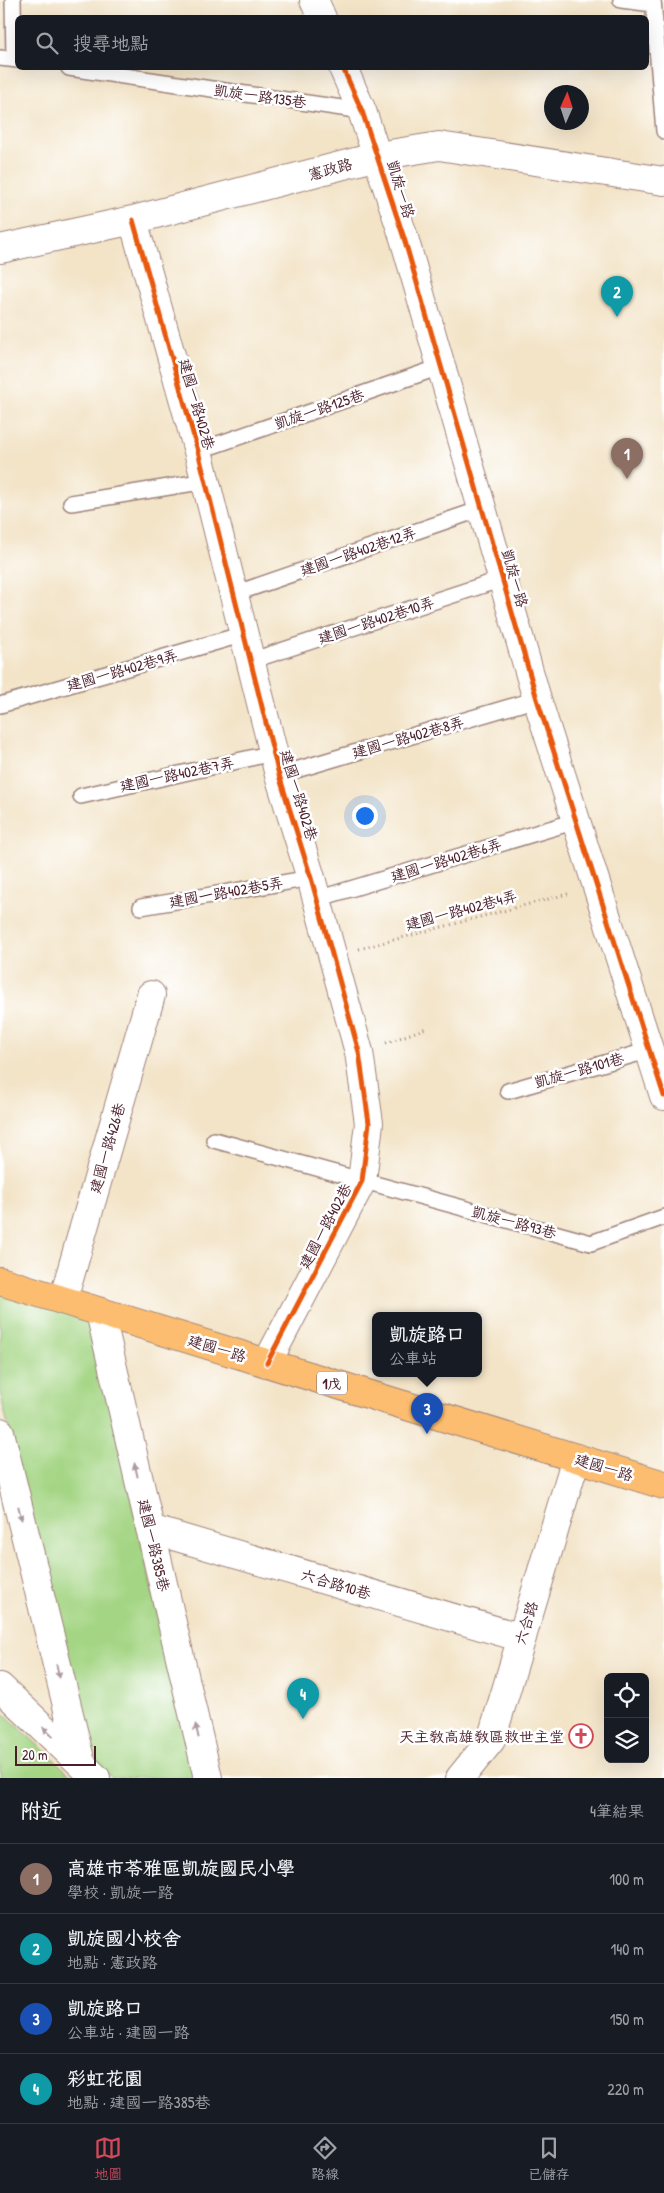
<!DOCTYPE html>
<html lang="zh-TW">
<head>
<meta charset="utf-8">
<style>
	:root { --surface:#171b24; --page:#242831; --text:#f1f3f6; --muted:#9ea1a6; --line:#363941; --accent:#d1495b }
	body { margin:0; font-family:"Patrick Hand","LXGW WenKai TC",sans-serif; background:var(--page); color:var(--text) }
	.controls { position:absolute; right:15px; bottom:15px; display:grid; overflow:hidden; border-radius:8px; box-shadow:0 5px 20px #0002 }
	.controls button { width:45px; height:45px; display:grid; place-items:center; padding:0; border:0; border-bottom:1px solid var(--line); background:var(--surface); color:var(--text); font:25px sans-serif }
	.compass { position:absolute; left:544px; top:85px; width:45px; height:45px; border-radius:50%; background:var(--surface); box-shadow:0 5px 20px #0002; rotate:3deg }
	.scale { position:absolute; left:15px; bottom:12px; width:81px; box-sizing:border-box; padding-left:5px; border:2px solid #4a1f2b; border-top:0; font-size:14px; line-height:18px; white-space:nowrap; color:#4a1f2b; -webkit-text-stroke:4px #fff; paint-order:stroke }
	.you { position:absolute; left:364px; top:815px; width:18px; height:18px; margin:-12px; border:4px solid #fff; border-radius:50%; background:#1a73e8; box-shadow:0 0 0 8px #1a73e833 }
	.badge { display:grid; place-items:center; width:32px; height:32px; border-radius:50%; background:var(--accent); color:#fff; font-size:16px; font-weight:700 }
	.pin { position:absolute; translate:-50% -41px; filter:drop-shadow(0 1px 2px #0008) }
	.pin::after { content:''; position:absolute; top:26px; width:18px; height:15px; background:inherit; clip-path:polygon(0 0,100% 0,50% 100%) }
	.popup { position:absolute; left:372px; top:1312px; width:110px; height:65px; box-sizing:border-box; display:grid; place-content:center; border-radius:8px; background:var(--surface); filter:drop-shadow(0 1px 4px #0005); font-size:16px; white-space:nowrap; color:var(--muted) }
	.popup b { font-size:19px; color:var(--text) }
	.popup::after { content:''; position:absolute; left:50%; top:100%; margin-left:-10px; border:10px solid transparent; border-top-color:var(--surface) }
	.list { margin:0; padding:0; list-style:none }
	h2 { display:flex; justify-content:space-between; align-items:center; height:65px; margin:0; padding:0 20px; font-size:21px }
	h2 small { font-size:16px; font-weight:400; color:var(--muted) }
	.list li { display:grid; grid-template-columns:32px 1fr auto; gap:15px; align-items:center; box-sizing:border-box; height:70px; padding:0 20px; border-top:1px solid var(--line) }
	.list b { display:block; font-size:19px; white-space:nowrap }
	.list p { margin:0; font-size:16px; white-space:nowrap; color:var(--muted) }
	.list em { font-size:16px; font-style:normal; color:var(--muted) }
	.icon { flex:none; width:28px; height:28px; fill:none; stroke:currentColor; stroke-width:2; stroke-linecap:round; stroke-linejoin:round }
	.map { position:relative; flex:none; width:664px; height:1778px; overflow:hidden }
	.search { position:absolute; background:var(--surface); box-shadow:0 5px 20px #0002; left:15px; right:15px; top:15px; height:55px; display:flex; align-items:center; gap:12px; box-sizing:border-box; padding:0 18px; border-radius:8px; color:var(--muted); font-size:19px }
	.sheet { height:345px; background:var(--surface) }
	nav { display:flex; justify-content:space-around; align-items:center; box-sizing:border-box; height:70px; border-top:1px solid var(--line); background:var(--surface); font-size:14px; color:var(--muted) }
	nav a { display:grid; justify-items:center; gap:2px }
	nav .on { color:var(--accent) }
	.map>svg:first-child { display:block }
</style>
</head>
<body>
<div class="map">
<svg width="664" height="1778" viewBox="0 0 664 1778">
	<rect width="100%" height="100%" fill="#fff"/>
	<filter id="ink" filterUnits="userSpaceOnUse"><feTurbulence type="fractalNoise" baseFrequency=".02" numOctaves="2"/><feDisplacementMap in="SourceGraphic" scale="10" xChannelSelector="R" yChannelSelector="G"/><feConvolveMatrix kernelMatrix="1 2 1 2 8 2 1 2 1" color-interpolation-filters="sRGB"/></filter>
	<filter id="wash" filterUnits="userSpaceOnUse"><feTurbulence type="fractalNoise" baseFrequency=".0096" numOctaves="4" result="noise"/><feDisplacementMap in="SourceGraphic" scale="20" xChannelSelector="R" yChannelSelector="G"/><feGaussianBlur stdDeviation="1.12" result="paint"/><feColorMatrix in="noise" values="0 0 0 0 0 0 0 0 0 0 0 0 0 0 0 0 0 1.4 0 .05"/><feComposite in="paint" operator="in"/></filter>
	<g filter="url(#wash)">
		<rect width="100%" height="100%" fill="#f3e4c8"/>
		<path fill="#a4d584" stroke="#777a58" d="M0 1290 91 1320 195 1778H112L91 1758 0 1393Z
			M0 1710 74 1778H0Z"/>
	</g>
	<g filter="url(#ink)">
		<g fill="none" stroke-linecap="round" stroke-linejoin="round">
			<g stroke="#9e827a" stroke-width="18">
				<path id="service" d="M13 0 14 59
					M621 0 653 4
					M653 0 664 131
					M0 58 18 60
					M69 68 362 111
					M198 451 440 367
					M71 503 206 481
					M234 594 481 509
					M250 661 502 579
					M0 705 244 634
					M279 775 537 699
					M81 796 273 753
					M317 899 576 821
					M141 907 311 878
					M508 1091 650 1050
					M214 1140 591 1243 664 1217"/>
			</g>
			<g stroke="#9e827a" stroke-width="30">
				<path id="minor" d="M314 0 322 18
					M343 68 362 111 404 238 537 699 664 1096
					M133 220 198 451 279 775 311 878 359 1052 369 1123 362 1181 267 1363
					M0 249 133 220 378 156 439 146 664 181
					M63 1300 151 995
					M100 1312 208 1778
					M0 1432 81 1763
					M150 1529 522 1638
					M0 1687 96 1778
					M460 1778 491 1740 576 1458"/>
			</g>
			<g stroke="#9e827a" stroke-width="30">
				<path id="primary" d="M0 1281 664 1485"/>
			</g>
			<path stroke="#9e827a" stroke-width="3" stroke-dasharray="1 4" stroke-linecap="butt" d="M359 949 571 893
				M386 1043 426 1028"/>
			<use href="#service" stroke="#fff" stroke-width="15"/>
			<use href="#minor" stroke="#fff" stroke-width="28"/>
			<use href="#primary" stroke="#fcbd6f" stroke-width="28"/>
			<g stroke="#fff" stroke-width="8">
				<path id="cycleway" d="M343 68 362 111 404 238 537 699 664 1096
					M133 220 198 451 279 775 311 878 359 1052 369 1123 362 1181 267 1363"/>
			</g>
			<use href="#cycleway" stroke="#e8590c" stroke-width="5"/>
		</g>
		<defs><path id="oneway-solid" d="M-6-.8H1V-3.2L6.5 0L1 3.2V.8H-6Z" transform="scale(1.25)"/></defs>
		<g fill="#ae9aa0">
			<use href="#oneway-solid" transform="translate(136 1470) rotate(-103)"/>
			<use href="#oneway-solid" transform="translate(20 1513) rotate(76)"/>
			<use href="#oneway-solid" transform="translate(58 1671) rotate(76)"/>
			<use href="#oneway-solid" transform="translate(197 1731) rotate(-103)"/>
			<use href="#oneway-solid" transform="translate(48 1732) rotate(-137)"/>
		</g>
	</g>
	<defs>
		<g id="church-ring" transform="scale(1.25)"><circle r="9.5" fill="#fff" stroke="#d1495b" stroke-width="1.5"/><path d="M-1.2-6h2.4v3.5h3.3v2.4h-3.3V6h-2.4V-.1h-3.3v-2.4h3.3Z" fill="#d1495b"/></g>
	</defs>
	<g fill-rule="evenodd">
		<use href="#church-ring" x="581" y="1736"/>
	</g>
	<g text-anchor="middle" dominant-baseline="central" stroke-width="5" stroke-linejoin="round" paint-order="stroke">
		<rect fill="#fff" stroke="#80626b" stroke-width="1" x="317" y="1371.5" width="30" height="23" rx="4"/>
		<g font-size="14" font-weight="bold" fill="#4a1f2b">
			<text x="332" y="1383">1戊</text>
		</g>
		<g font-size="15" fill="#4a1f2b" stroke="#fff">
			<text transform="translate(260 96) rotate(8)">凱旋一路135巷</text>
			<text transform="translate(330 169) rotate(-15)">憲政路</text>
			<text transform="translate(401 189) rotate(73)">凱旋一路</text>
			<text transform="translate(197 404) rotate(74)">建國一路402巷</text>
			<text transform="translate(319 409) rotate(-19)">凱旋一路125巷</text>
			<text transform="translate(358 551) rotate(-19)">建國一路402巷12弄</text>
			<text transform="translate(515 578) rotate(74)">凱旋一路</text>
			<text transform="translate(376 620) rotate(-18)">建國一路402巷10弄</text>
			<text transform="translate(122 670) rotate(-16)">建國一路402巷9弄</text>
			<text transform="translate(408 737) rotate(-16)">建國一路402巷8弄</text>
			<text transform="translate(177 774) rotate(-12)">建國一路402巷7弄</text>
			<text transform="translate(299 795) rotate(73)">建國一路402巷</text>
			<text transform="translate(446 860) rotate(-17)">建國一路402巷6弄</text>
			<text transform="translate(226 892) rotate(-10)">建國一路402巷5弄</text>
			<text transform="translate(461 910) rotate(-15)">建國一路402巷4弄</text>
			<text transform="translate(579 1070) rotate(-16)">凱旋一路101巷</text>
			<text transform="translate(107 1148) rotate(-74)">建國一路426巷</text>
			<text transform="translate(514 1222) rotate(15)">凱旋一路93巷</text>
			<text transform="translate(325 1226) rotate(-62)">建國一路402巷</text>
			<text transform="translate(217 1348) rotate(17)">建國一路</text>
			<text transform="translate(604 1467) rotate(17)">建國一路</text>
			<text transform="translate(154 1545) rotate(77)">建國一路385巷</text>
			<text transform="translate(336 1584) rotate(16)">六合路10巷</text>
			<text transform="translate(526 1623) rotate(-73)">六合路</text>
		</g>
		<g font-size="15" fill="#4a1f2b" stroke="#fff" text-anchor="end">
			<text x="564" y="1736">天主教高雄教區救世主堂</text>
		</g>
	</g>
</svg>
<div class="controls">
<button><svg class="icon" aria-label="locate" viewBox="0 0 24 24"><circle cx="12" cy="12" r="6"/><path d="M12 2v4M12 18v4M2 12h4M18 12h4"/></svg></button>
<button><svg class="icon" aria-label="layers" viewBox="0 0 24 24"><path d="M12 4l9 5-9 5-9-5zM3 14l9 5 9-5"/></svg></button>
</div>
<svg class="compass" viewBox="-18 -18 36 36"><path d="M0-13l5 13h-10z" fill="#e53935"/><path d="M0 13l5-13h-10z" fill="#9ea1a6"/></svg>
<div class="scale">20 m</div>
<div class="you"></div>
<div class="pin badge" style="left:627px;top:479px;background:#8d6e63">1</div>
<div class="pin badge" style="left:617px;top:317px;background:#0f9aa8">2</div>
<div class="pin badge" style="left:427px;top:1434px;background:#1a4fb4">3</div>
<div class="popup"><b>凱旋路口</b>公車站</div>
<div class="pin badge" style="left:303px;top:1719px;background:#0f9aa8">4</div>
<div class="search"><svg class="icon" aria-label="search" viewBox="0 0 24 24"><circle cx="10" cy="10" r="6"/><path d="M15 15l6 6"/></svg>搜尋地點</div>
</div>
<section class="sheet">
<h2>附近<small>4筆結果</small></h2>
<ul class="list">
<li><span class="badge" style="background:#8d6e63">1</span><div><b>高雄市苓雅區凱旋國民小學</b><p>學校 · 凱旋一路</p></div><em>100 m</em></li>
<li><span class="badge" style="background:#0f9aa8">2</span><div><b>凱旋國小校舍</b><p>地點 · 憲政路</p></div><em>140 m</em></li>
<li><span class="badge" style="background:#1a4fb4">3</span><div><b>凱旋路口</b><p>公車站 · 建國一路</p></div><em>150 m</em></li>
<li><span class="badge" style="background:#0f9aa8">4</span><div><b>彩虹花園</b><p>地點 · 建國一路385巷</p></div><em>220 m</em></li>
</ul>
</section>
<nav>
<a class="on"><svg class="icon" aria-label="map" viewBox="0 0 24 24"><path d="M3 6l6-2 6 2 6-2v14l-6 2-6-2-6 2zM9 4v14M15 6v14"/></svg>地圖</a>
<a><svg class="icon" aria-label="directions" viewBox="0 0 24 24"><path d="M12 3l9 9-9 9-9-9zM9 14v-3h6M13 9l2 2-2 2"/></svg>路線</a>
<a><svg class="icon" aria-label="saved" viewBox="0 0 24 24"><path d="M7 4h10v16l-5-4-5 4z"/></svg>已儲存</a>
</nav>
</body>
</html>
